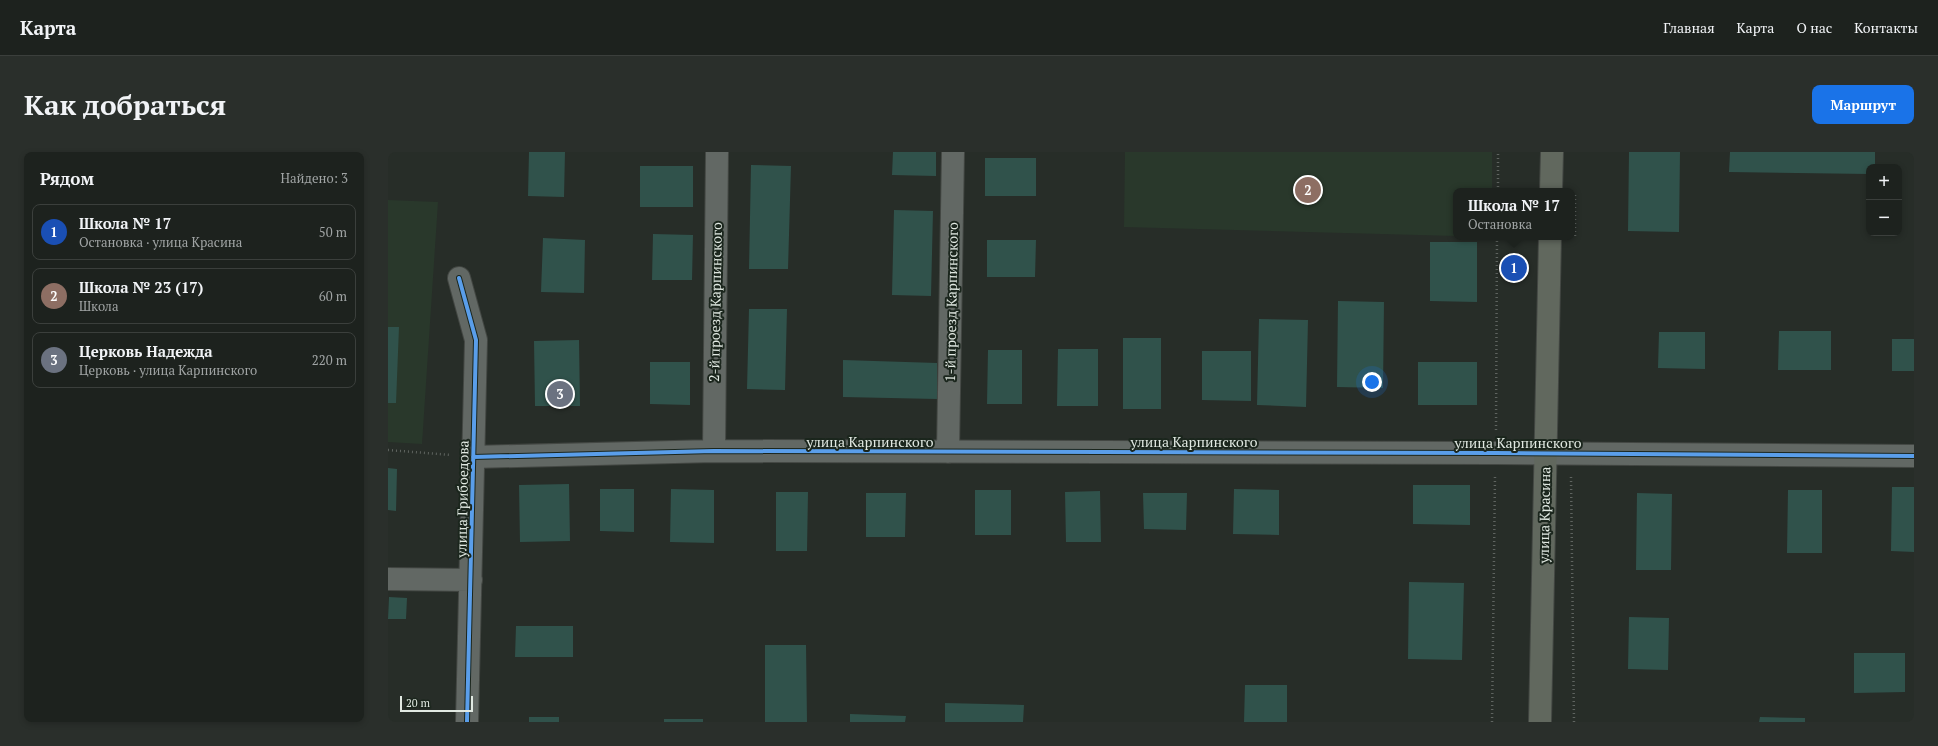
<!DOCTYPE html>
<html lang="ru">
<head>
<meta charset="utf-8">
<style>
	:root { --surface:#1d221e; --page:#2a2f2b; --text:#f1f3f6; --muted:#a0a4a4; --line:#3b3f3c; --accent:#1a73e8 }
	body { margin:0; font-family:"PT Serif",serif; background:var(--page); color:var(--text) }
	.controls { position:absolute; right:12px; top:12px; display:grid; overflow:hidden; border-radius:8px; box-shadow:0 2px 6px #0003 }
	.controls button { width:36px; height:36px; display:grid; place-items:center; padding:0; border:0; border-bottom:1px solid var(--line); background:var(--surface); color:var(--text); font:20px sans-serif }
	.scale { position:absolute; left:12px; bottom:10px; width:73px; box-sizing:border-box; padding-left:4px; border:2px solid #e1e9e2; border-top:0; font-size:11px; line-height:14px; white-space:nowrap; color:#e1e9e2; -webkit-text-stroke:3px #1b261d; paint-order:stroke }
	.you { position:absolute; left:984px; top:230px; width:14px; height:14px; margin:-10px; border:3px solid #fff; border-radius:50%; background:#1a73e8; box-shadow:0 0 0 6px #1a73e833 }
	.badge { display:grid; place-items:center; width:26px; height:26px; border-radius:50%; background:var(--accent); color:#fff; font-size:13px; font-weight:700 }
	.pin { position:absolute; translate:-50% -50%; border:2px solid #fff; box-shadow:0 1px 4px #0006 }
	.popup { position:absolute; left:1065px; top:36px; width:122px; height:52px; box-sizing:border-box; display:grid; place-content:center; border-radius:8px; background:var(--surface); filter:drop-shadow(0 1px 3px #0005); font-size:13px; white-space:nowrap; color:var(--muted) }
	.popup b { font-size:15px; color:var(--text) }
	.popup::after { content:''; position:absolute; left:50%; top:100%; margin-left:-8px; border:8px solid transparent; border-top-color:var(--surface) }
	.list { margin:0; padding:0; list-style:none }
	h2 { display:flex; justify-content:space-between; align-items:center; height:52px; margin:0; padding:0 16px; font-size:17px }
	h2 small { font-size:13px; font-weight:400; color:var(--muted) }
	.list li { display:grid; grid-template-columns:26px 1fr auto; gap:12px; align-items:center; box-sizing:border-box; height:56px; margin:0 8px 8px; padding:0 8px; border:1px solid var(--line); border-radius:8px }
	.list b { display:block; font-size:15px; white-space:nowrap }
	.list p { margin:0; font-size:13px; white-space:nowrap; color:var(--muted) }
	.list em { font-size:13px; font-style:normal; color:var(--muted) }
	.map { position:relative; flex:none; width:1526px; height:570px; overflow:hidden; border-radius:8px }
	header { display:flex; align-items:center; gap:24px; box-sizing:border-box; height:56px; padding:0 20px; background:var(--surface); border-bottom:1px solid var(--line) }
	header strong { font-size:19px }
	nav { display:flex; gap:22px; margin-inline-start:auto; font-size:14px }
	.intro { display:flex; align-items:center; justify-content:space-between; box-sizing:border-box; height:96px; padding:0 24px }
	h1 { margin:0; font-size:28px }
	.button { padding:10px 18px; border-radius:8px; background:var(--accent); color:#fff; font-size:14px; font-weight:700 }
	main { display:flex; gap:24px; padding:0 24px }
	aside { flex:1; background:var(--surface); border-radius:8px; box-shadow:0 2px 6px #0003 }
	.map>svg:first-child { display:block }
</style>
</head>
<body>
<header>
<strong>Карта</strong>
<nav><a>Главная</a><a>Карта</a><a>О нас</a><a>Контакты</a></nav>
</header>
<div class="intro"><h1>Как добраться</h1><a class="button">Маршрут</a></div>
<main>
<aside>
<h2>Рядом<small>Найдено: 3</small></h2>
<ul class="list">
<li><span class="badge" style="background:#1a4fb4">1</span><div><b>Школа № 17</b><p>Остановка · улица Красина</p></div><em>50 m</em></li>
<li><span class="badge" style="background:#8d6e63">2</span><div><b>Школа № 23 (17)</b><p>Школа</p></div><em>60 m</em></li>
<li><span class="badge" style="background:#6b7280">3</span><div><b>Церковь Надежда</b><p>Церковь · улица Карпинского</p></div><em>220 m</em></li>
</ul>
</aside>
<div class="map">
<svg width="1526" height="570" viewBox="0 0 1526 570">
	<rect width="100%" height="100%" fill="#272d28"/>
	<path fill="#29382b" d="M737 0H1104V39H1068V84L736 75Z
		M0 48 50 50 34 292 0 290Z"/>
	<path fill="#30524b" d="M141 0H177L176 45 140 44Z
		M505 0H548V24L504 23Z
		M1241 0H1292L1291 80 1240 79Z
		M1342 0H1487V15H1481V22L1341 20Z
		M597 6H648V44H597Z
		M363 13 403 14 400 117H361Z
		M252 14H305V55H252Z
		M506 58 545 59 543 144 504 143Z
		M265 82 305 83 304 128H264Z
		M155 86 197 88 196 141 153 140Z
		M599 88H648L647 125H599Z
		M1042 90H1089V150L1042 149Z
		M950 149 996 150 995 236 949 235Z
		M361 157H399L397 238 359 237Z
		M871 167 920 168 918 255 869 253Z
		M0 175H11L8 251H0Z
		M1391 179H1443V218H1390Z
		M1271 180H1317V217L1270 216Z
		M735 186H773V257H735Z
		M1504 187H1526V219H1504Z
		M191 188 192 254H147L146 189Z
		M670 197H710V254H669Z
		M600 198H634V252H599Z
		M814 199H863V249L814 248Z
		M455 208 549 211V247L455 245Z
		M262 210H302V253L262 252Z
		M1030 210H1089V253H1030Z
		M0 316 9 317 8 359 0 358Z
		M181 332 182 389 132 390 131 333Z
		M1025 333H1082V373L1025 372Z
		M1504 335H1526V400L1503 399Z
		M212 337H246V380L212 379Z
		M283 337 326 338V391L282 390Z
		M846 337 891 338V383L845 382Z
		M587 338H623V383H587Z
		M1400 338H1434V401H1399Z
		M712 339 713 390H678L677 340Z
		M388 340H420L419 399H388Z
		M478 341H518L517 385H478Z
		M755 341H799L798 378 756 377Z
		M1249 341 1284 342 1283 418H1248Z
		M1021 430 1076 431 1074 508 1020 507Z
		M1 445 19 446 18 467H0Z
		M1241 465 1281 466 1280 518 1240 517Z
		M128 474H185V505H127Z
		M377 493H418L419 570H377Z
		M1466 501H1517V540L1466 541Z
		M857 533H899V570H856Z
		M557 551 636 553 635 570H557Z
		M462 562 518 564 517 570H462Z
		M141 565H171V570H141Z
		M1372 565 1417 566V570H1371Z
		M276 567H315V570H276Z"/>
	<g fill="none" stroke-linecap="round" stroke-linejoin="round">
		<g stroke="#434743" stroke-width="24">
			<path id="minor" d="M71 126 88 188 79 570
				M326 299 329 0
				M560 300 565 0
				M85 305 326 299 1107 301 1526 304
				M0 427 83 428"/>
		</g>
		<g stroke="#434743" stroke-width="24">
			<path id="major" d="M1163 39 1164 0
				M1152 570 1162 85"/>
		</g>
		<path stroke="#5f6460" stroke-width="2.5" stroke-dasharray="1 3" stroke-linecap="butt" d="M1110 39V0
			M1187 84V43
			M1108 278 1109 85
			M0 298 63 303
			M1183 325 1186 570
			M1104 570 1107 323"/>
		<use href="#minor" stroke="#626864" stroke-width="22"/>
		<use href="#major" stroke="#61685e" stroke-width="22"/>
		<g stroke="#1b261d" stroke-width="6">
			<path id="cycleway" d="M71 126 88 188 79 570
				M85 305 326 299 1107 301 1526 304"/>
		</g>
		<use href="#cycleway" stroke="#5a9eea" stroke-width="4"/>
	</g>
	<g text-anchor="middle" dominant-baseline="central" stroke-width="4" stroke-linejoin="round" paint-order="stroke">
		<g font-size="14" fill="#e1e9e2" stroke="#1b261d">
			<text transform="translate(327 150) rotate(-89)">2-й проезд Карпинского</text>
			<text transform="translate(563 150) rotate(-89)">1-й проезд Карпинского</text>
			<text x="482" y="289">улица Карпинского</text>
			<text x="806" y="289">улица Карпинского</text>
			<text x="1130" y="290">улица Карпинского</text>
			<text transform="translate(74 347) rotate(-89)">улица Грибоедова</text>
			<text transform="translate(1156 363) rotate(-89)">улица Красина</text>
		</g>
	</g>
</svg>
<div class="controls">
<button>+</button>
<button>−</button>
</div>
<div class="scale">20 m</div>
<div class="you"></div>
<div class="pin badge" style="left:1126px;top:116px;background:#1a4fb4">1</div>
<div class="popup"><b>Школа № 17</b>Остановка</div>
<div class="pin badge" style="left:920px;top:38px;background:#8d6e63">2</div>
<div class="pin badge" style="left:172px;top:242px;background:#6b7280">3</div>
</div>
</main>
</body>
</html>
